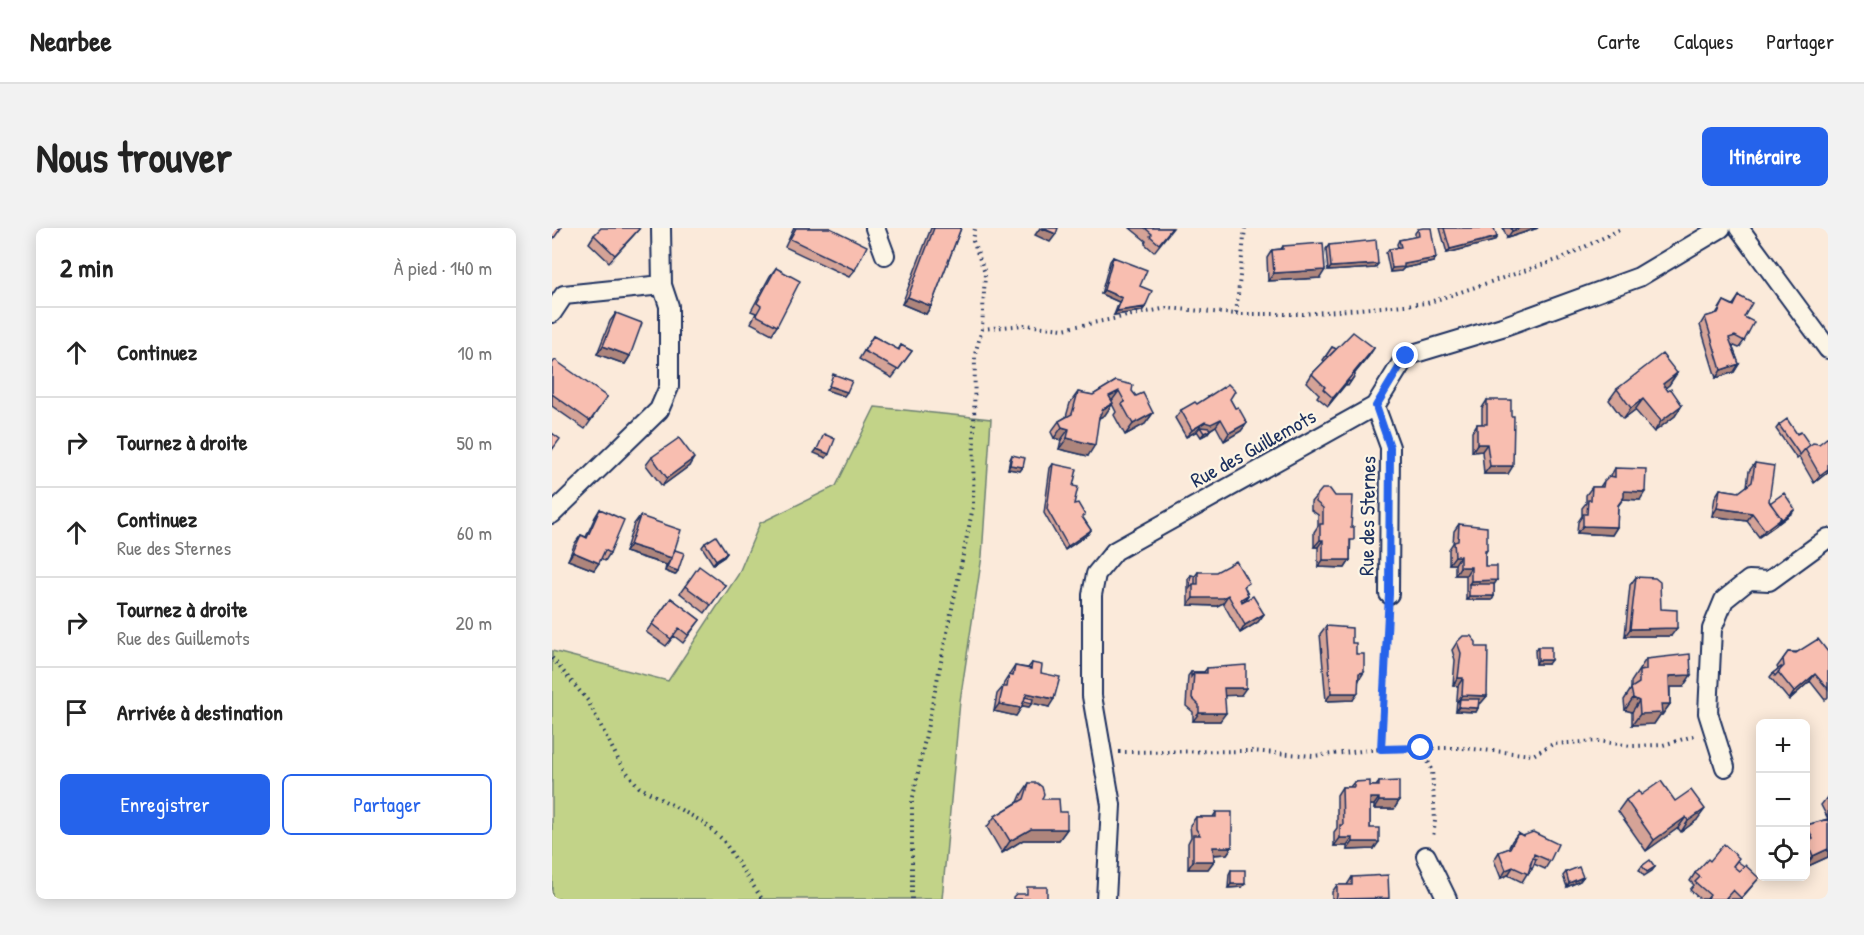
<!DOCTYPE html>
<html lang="fr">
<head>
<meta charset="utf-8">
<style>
	:root { --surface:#fff; --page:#f2f2f2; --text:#222; --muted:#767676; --line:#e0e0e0; --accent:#2563eb }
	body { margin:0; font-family:"Patrick Hand",sans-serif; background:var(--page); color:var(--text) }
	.controls { position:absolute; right:18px; bottom:18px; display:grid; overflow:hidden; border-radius:9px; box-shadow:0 3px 15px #0003 }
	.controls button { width:54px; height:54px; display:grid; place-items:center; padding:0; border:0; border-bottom:2px solid var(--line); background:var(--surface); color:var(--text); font:30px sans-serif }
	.stop { position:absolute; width:18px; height:18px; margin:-14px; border:4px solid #2563eb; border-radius:50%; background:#fff }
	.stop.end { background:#2563eb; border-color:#fff; box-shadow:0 2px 6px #0008 }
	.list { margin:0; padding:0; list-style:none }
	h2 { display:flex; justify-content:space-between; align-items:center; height:78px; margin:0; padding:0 24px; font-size:26px }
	h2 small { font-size:20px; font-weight:400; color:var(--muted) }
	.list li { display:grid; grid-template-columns:39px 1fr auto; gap:18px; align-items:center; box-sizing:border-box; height:90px; padding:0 24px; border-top:2px solid var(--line) }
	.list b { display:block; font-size:22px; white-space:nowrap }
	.list p { margin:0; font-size:20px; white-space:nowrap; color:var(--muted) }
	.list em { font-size:20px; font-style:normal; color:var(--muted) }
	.actions { display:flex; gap:12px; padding:18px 24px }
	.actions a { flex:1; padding:14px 0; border:2px solid var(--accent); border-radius:9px; text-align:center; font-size:21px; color:var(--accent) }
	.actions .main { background:var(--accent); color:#fff }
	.icon { flex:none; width:33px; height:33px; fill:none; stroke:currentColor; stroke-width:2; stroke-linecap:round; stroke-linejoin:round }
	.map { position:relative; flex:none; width:1276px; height:671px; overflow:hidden; border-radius:9px }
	header { display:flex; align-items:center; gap:36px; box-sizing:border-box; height:84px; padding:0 30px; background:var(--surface); border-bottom:2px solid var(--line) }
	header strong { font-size:28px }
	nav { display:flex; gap:33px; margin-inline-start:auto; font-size:21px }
	.intro { display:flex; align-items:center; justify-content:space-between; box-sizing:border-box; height:144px; padding:0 36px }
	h1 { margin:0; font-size:42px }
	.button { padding:15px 27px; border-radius:9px; background:var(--accent); color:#fff; font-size:21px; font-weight:700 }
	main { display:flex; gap:36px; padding:0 36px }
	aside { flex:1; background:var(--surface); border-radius:9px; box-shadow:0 3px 15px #0003 }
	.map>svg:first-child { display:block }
</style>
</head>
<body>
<header>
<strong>Nearbee</strong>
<nav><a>Carte</a><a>Calques</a><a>Partager</a></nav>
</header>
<div class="intro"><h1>Nous trouver</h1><a class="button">Itinéraire</a></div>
<main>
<aside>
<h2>2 min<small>À pied · 140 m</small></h2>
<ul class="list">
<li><svg class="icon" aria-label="ahead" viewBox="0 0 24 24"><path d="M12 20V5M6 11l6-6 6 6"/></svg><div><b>Continuez</b></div><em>10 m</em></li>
<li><svg class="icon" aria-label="right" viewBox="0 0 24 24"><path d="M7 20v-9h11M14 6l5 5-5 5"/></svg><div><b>Tournez à droite</b></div><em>50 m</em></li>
<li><svg class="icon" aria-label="ahead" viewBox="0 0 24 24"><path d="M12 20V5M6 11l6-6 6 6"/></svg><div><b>Continuez</b><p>Rue des Sternes</p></div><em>60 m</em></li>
<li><svg class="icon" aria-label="right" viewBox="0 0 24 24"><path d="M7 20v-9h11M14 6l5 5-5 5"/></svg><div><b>Tournez à droite</b><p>Rue des Guillemots</p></div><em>20 m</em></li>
<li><svg class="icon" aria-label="arrive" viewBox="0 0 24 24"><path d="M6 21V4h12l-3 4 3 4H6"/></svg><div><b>Arrivée à destination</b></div></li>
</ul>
<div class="actions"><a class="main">Enregistrer</a><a>Partager</a></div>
</aside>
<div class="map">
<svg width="1276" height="671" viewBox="0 0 1276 671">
	<rect width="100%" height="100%" fill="#fbeada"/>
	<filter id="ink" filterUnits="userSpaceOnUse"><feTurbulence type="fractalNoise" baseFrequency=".0167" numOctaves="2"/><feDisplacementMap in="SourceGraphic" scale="12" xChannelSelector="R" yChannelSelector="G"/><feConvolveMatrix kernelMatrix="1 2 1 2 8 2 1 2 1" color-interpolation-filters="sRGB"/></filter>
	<g filter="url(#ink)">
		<path fill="#c2d388" stroke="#6e8173" stroke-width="1.5" d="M323 179 439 191 430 328 408 473 390 671H0V423L116 453 186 347 208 295 284 258Z"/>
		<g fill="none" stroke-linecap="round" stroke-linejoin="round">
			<g stroke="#1b2f5e" stroke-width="22">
				<path id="street" d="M323 0 333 27
					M1187 0 1276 121
					M0 85 12 67 110 57
					M823 178 838 219 837 366
					M0 286 107 182 117 159V78L110 57 109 0
					M1173 539 1156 485 1160 401 1172 372 1197 352 1217 353 1276 310
					M874 628 895 671
					M554 671 559 577 540 468V367L544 346 563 323 823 178 854 128 950 99 1087 49 1169 0"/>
			</g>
			<path stroke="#1b2f5e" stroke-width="4" stroke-dasharray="1.5 4.5" stroke-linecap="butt" d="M684 86H751L875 75 1008 31 1071 0
				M430 101 472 97 511 101 615 80 684 86 693 0
				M836 385 829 521 869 520 880 541 883 593 881 610
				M0 430 36 473 69 537 87 559 151 594 171 612 210 671
				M869 520H911L981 527 1001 516 1047 513 1079 518 1111 517 1145 507
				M567 524 700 523 761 528 829 521
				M360 671V574L421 279 423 126 430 101 433 45 421 13 423 0"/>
			<use href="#street" stroke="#fcf5e5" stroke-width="18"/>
		</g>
		<path fill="#d5a397" stroke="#1b2f5e" stroke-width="1.5" d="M242 0H278L303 42 297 49 233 19Z
			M379 0H409L379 78 374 86 350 76Z
			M578 0H621L602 24 593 16 594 13Z
			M888 0H942V13L895 25Z
			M951 0H986L955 10Z
			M87 1 81 8 57 34 37 15 42 7Z
			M866 1 884 30 881 34 852 40 849 43 838 44 834 25 837 21 846 20 845 16 847 12 863 9V5Z
			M777 17 823 40 776 43 774 21Z
			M731 18 768 50 716 53 715 30 720 22 729 21Z
			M561 29 588 58 593 79 590 83 562 87 567 74 549 66 558 33Z
			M224 40 225 98 220 106 199 95 204 85 199 83 218 48Z
			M1187 68 1192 89V113L1187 120 1180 117 1187 136 1182 144 1164 150 1148 97 1153 89 1164 86 1172 73 1181 77Z
			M64 85 78 128 73 136 45 126 58 93Z
			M321 108 346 122 349 117 360 123 340 150 307 131Z
			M780 119 784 121 822 120 802 146 803 147 796 158 793 156 776 178 765 169 767 166 755 154 760 146 773 133 771 132Z
			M0 136 55 169 33 201 0 178Z
			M1125 145 1117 157 1113 160 1130 177 1123 188 1102 204 1083 182 1071 191 1057 172 1065 161Z
			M564 153 584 168 601 185 593 196 573 207 562 187 564 184 560 176 553 187 547 190 536 228 507 221 509 212 502 210 499 204 507 193 514 189 518 175 526 164 541 167Z
			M678 171 683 180 695 195 689 203 672 213 664 198 658 202 655 206 649 209 645 203 634 209 623 190 629 182 645 176Z
			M935 172 956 246H932L930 223 920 224V204L925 196H930V180Z
			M1227 197 1245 206 1276 244 1262 255 1247 229 1245 231 1224 201Z
			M460 227 471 239 468 243 456 241 458 231Z
			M100 229 137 238 110 258 94 237Z
			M1203 235 1218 275 1240 285 1227 295V294L1224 297 1207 309 1195 293 1160 288 1163 269 1168 261 1187 264 1195 258 1197 243Z
			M501 236 521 258 522 276 539 302 536 306 513 322 492 285 498 240Z
			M1063 240 1088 272 1071 271 1066 278 1065 299 1060 307 1025 305 1026 294 1030 288V280L1034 275V267L1040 259H1048L1052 253 1058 249Z
			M765 267 799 299 798 332 793 340 766 339V319H762V304L766 298V287L759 282V274Z
			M48 281 58 325 53 333 49 330 42 342 16 332 23 315 29 307 34 309 43 289Z
			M88 288 123 322V347L113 343 114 337 73 324 82 296Z
			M907 296 935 322 933 326V338L945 352 942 356V368L940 372H914V347H903V336H897V321L901 315 902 303Z
			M153 315 175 325 172 329 161 336 150 319Z
			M646 344 693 361 696 367 692 373 712 386 706 394 688 405 671 375 665 378 636 377V351L639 347 643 348Z
			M1084 349 1109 381 1119 408H1073L1078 357Z
			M173 357 153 385 128 365 133 358Z
			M119 370 148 392 131 415 122 408 114 418 94 404Z
			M774 398 800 415 804 426 807 452 801 472 774 473 768 406Z
			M905 414 924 419 935 468 929 475H927L926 480 924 484 904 483 906 458 901 457 903 432 900 422Z
			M986 419 996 436H984L983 423Z
			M1236 424H1276V469L1273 472 1258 453 1237 472 1218 449 1221 445 1226 441 1225 439Z
			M1094 431 1131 459H1118V476L1110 487H1108L1102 496 1080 497V484L1073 482 1072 472 1079 461V454Z
			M480 435 489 445 497 479 480 475 477 479 470 478 464 488 442 483 445 466 451 459 452 455 463 438 476 440Z
			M655 440 689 467H673L668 493H641V484L634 478 636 448 639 444H652Z
			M802 554 818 558H824L827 554 847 573 842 581H822V577H818V600L822 621 795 622V618H782V604L785 600V567L790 559H798Z
			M477 555 515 601 507 612H471L450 625 435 599 443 588 466 574 469 567Z
			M1089 567 1123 573 1145 592 1129 604 1126 600 1094 623 1066 583 1074 572Z
			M1276 568V629L1254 639V599L1255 597 1276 591 1269 577Z
			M664 584 680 619 675 626 662 627V633L656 641H636V615L639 609 638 597 644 589H661Z
			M966 605 998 633 993 641 982 636 980 641 977 645 976 644 970 654 956 647 949 650 942 632 947 624 956 621 960 613Z
			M1181 637 1207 650 1189 671H1176L1175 670 1174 671H1148L1138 662 1142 657 1138 653 1143 645Z
			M1090 638 1103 639 1100 643 1092 648 1087 642Z
			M679 642 690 659 676 660 677 646Z
			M1014 644 1031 649 1028 653 1015 659 1011 648Z
			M800 649 836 671H780V664L785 657H795Z"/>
		<path fill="#ae857b" stroke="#1b2f5e" stroke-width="1.5" d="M488 0 504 6 498 14 483 7Z
			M968 0H986L955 10 960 3Z
			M945 9 942 13 895 25 898 21Z
			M884 30 881 34 852 40 849 43 838 44 840 40 852 36Z
			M826 36 823 40 776 43 779 39Z
			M773 42 768 50 716 53 722 45Z
			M552 62 570 70 567 74 549 66Z
			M356 69 379 78 374 86 350 76Z
			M593 79 590 83 562 87 565 83Z
			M51 118 78 128 73 136 45 126Z
			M822 120 817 128 776 178 781 170Z
			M1187 136 1182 144 1164 150 1169 142Z
			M1125 145 1117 157 1107 165 1111 156Z
			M277 158 295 164 292 168 274 162Z
			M567 163 559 174 557 168Z
			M1091 171 1083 182 1071 191 1079 180Z
			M561 175 553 187 543 192 551 181Z
			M1130 177 1123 188 1102 204 1109 193Z
			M601 185 593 196 573 207 581 196Z
			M669 191 664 198 654 204 648 199 645 203 634 209 640 202 653 194Z
			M695 195 689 203 672 213 677 205Z
			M510 199 517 201 509 212 502 210Z
			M658 202 655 206 649 209 652 205Z
			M515 210 543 217 536 228 507 221Z
			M925 216H935L930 223 920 224Z
			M265 221 277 226 274 230 262 225Z
			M142 230 137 238 110 258 115 250Z
			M458 237 471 239 468 243 456 241Z
			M938 238H961L956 246H932Z
			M1276 241V244L1262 255 1268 247Z
			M1072 263 1093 264 1088 272 1071 271Z
			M1165 280 1200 285 1195 293 1160 288Z
			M1243 281 1240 285 1227 295 1230 291Z
			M1229 290 1224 297 1207 309 1213 302Z
			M1031 298 1065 299 1060 307 1025 305Z
			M539 302 536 306 513 322 516 318Z
			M768 312H771L766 319H762Z
			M78 317 120 330 115 337 73 324Z
			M21 324 47 335 42 342 16 332Z
			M175 325 172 329 161 336 164 332Z
			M903 328H908L903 336H897Z
			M771 332H798L793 340 766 339Z
			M115 339 126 343 123 347 113 343Z
			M908 339H919L914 347H903Z
			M945 352 940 360 917 356 919 353Z
			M676 367 671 375 665 378 636 377 641 370Z
			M696 367 691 374 689 371Z
			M917 368H942L940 372H914Z
			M712 386 706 394 688 405 693 397Z
			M1125 400 1119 408H1073L1078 401Z
			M986 432H999L996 436H984Z
			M812 444 807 452H801L807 445Z
			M1263 446 1258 453 1237 472 1242 464Z
			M1139 447 1131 459H1109L1117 448Z
			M906 450H911L906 458 901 457Z
			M672 460H694L689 467 667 468Z
			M475 465 502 471 497 479 480 475 477 479 466 477Z
			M779 465H806L801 472 774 473Z
			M910 467 935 468 929 475H907L908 471 905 474Z
			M1081 470 1087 473 1080 484 1073 482Z
			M447 476 469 480 464 488 442 483Z
			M1109 476H1118L1110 487H1108L1102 496 1080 497 1088 486Z
			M907 479 926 480 924 484 904 483Z
			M647 485H674L668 493H641Z
			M818 570H827L822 577H812Z
			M827 573H847L842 581H822Z
			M1153 581 1145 592 1129 604 1136 593Z
			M1134 589 1126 600 1094 623 1102 612Z
			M479 601H515L507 612H471L450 625 458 613Z
			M788 610H801L795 618H782Z
			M801 614H827L822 621 795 622Z
			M661 619H680L675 626 656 627Z
			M1276 621V629L1254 639 1261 628Z
			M641 633H662L656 641H636Z
			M961 639 956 647 949 650 954 642Z
			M1031 649 1028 653 1015 659 1017 655Z
			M679 656H693L690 659 676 660Z"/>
		<path fill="#f8beb0" stroke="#1b2f5e" stroke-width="1.5" d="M0 0H9L2 10 0 8Z
			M49 0H86L87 1 63 27 42 7Z
			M244 0H278L315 18 303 42 238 11Z
			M382 0H409L379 78 356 69Z
			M490 0H506L504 6Z
			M593 0H620L607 16 598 8 600 6Z
			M871 0H879L884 30 852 36V39L840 40 837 21 849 19 847 12 867 8 866 1Z
			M892 0H942L945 9 898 21Z
			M959 0H968L960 3Z
			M824 12 826 36 779 39 777 17Z
			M771 15 773 42 722 45 720 22 731 21V18Z
			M561 29 595 42 588 58 600 63 593 79 565 83 570 70 552 62Z
			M224 40 248 53 225 98 204 87 209 78 205 75Z
			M1187 68 1200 75 1192 89 1202 94 1192 113 1183 108 1177 110 1187 136 1169 142 1153 89 1166 85 1172 73 1182 78Z
			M64 85 90 95 78 128 51 118Z
			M801 104 822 120 781 170 771 161 773 159 760 146Z
			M321 108 347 122 349 117 360 123 346 142 312 123Z
			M780 119 784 121 776 129 774 128Z
			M1110 126 1125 145 1111 156 1116 163 1119 161 1130 177 1109 193 1091 171 1079 180 1065 161Z
			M3 132 55 169 38 193 0 166V136Z
			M281 146 300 153 295 164 277 158Z
			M801 146 803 147 798 154 796 152Z
			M564 153 581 157 580 163 584 168 591 165 601 185 581 196 570 176 573 174 567 163 557 168 561 175 551 181 547 189 543 217 515 210 517 201 510 199 507 193 520 186 526 164 541 167Z
			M676 156 683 163 678 171 683 180 686 179 695 195 677 205 669 191 659 196 653 194 640 202 629 182 643 174 645 176Z
			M935 172H959V188H962L961 238H938L935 216H925V196H935Z
			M1235 191 1245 206 1249 204 1258 217 1253 221 1248 227 1227 197Z
			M648 199 657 200 658 202 652 205Z
			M0 205 8 211 0 222Z
			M272 206 283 211 277 226 265 221Z
			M1276 209V241L1268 247 1253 221 1261 215 1267 216Z
			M127 210 142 230 115 250 100 229Z
			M460 227 473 230 471 239 458 237Z
			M1203 235 1222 238 1217 273 1229 290 1213 302 1200 285 1165 280 1168 261 1187 264 1200 254Z
			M501 236 525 241 521 258 526 259 522 276 526 275 533 287 530 289 539 302 516 318 495 281Z
			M1063 240 1094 241 1093 264 1072 263V269L1066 277 1065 299 1031 298V286H1035L1036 272H1039L1040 259H1051L1052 253 1057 248 1063 249Z
			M770 261H778L783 268H801L799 299H802V312H798V332H771V312H768V296H771V280L764 274 765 267Z
			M1232 265 1243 281 1230 291 1218 275Z
			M48 281 72 292 58 325 53 322 47 335 21 324 29 307 35 310Z
			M88 288 129 302 120 330 78 317Z
			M907 296 935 299V322H933V338H945V352L919 353V339H908V328H903L902 314 906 313Z
			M164 308 175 325 164 332 153 315Z
			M123 322 132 325 126 343 115 339Z
			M684 333 697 355 692 358 696 367 689 371 690 374 701 368 712 386 693 397 676 367 671 370H641V356H646V344H664Z
			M147 338 173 357 159 377 133 358Z
			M639 347 643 348V356H641L638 360Z
			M1084 349 1103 350 1108 354 1109 381 1125 382V400L1078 401Z
			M917 356H942V368H917Z
			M119 370 148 392 136 407 127 400 119 411 100 396Z
			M774 398 800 400V415H804V426H812V444L807 445 806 465H779Z
			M911 408H919L924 414V419H936L935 468 910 467 911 450H906L909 425 905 414Z
			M1266 411 1276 424V461L1263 446 1242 464 1226 444 1232 438 1231 431 1236 424 1244 425Z
			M986 419H999V432H986Z
			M1138 426 1139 447 1117 448 1118 476H1109L1110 485 1088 486 1087 473 1081 470 1079 460 1087 455V443L1094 442V431Z
			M480 435 490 437 489 445 508 449 502 471 475 465 469 480 447 476 451 459H455L457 447 461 448 463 438 479 441Z
			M694 437V460H672L674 485H647V477L640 470 642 445H655V440Z
			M1229 439V441L1223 448 1221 445Z
			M639 444H652V445H642L639 449Z
			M473 469 481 471 480 475 472 473Z
			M908 471H927L926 480 907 479Z
			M818 553V558H827V554L847 553V573H827V570H818V600H827V614H801V610H788V597H791L790 559H802V554Z
			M1109 553 1123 573 1139 562 1153 581 1136 593 1134 589 1102 612 1074 572 1087 563 1089 567Z
			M477 555H485L490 559 492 566 490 571H507L508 584H515V601H479L458 613 443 588 472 571Z
			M664 584H680V619H661L662 633H641V607H648L644 601V589H664Z
			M1276 591V621L1261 628 1255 613 1261 611 1255 597Z
			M981 604 1006 616 998 633 982 626 976 646 961 639 954 642 947 624 958 620 966 605 971 608Z
			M1172 616 1187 630 1181 638 1187 643 1193 637 1207 650 1189 670 1181 662 1173 671H1155L1158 667 1143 654 1148 649 1143 645 1156 631 1158 633Z
			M981 630 984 631 980 641 978 637Z
			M1098 632 1103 639 1095 644 1090 638Z
			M1185 633 1192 638 1187 643 1181 638Z
			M1027 639 1031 649 1017 655 1014 644Z
			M679 642H693V656H679Z
			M836 647 837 670 784 671 785 668V657H800V649Z
			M475 659H495V671H461V669L464 666H475Z"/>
	</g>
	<g fill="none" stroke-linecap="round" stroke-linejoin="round" filter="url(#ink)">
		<path stroke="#2563eb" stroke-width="8" d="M854 128 824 178 838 219 837 366 829 521 869 520"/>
	</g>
	<g text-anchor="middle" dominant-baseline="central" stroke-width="4.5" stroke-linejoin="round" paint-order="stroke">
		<g font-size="21" fill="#1b2f5e" stroke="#fcf5e5">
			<text transform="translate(701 220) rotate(-29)">Rue des Guillemots</text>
			<text transform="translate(815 288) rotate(-89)">Rue des Sternes</text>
		</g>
	</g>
</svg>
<div class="controls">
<button>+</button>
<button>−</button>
<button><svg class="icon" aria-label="locate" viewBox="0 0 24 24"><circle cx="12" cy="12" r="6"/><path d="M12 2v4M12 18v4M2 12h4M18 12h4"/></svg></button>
</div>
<div class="stop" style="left:869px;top:520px"></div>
<div class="stop end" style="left:854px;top:128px"></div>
</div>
</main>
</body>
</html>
